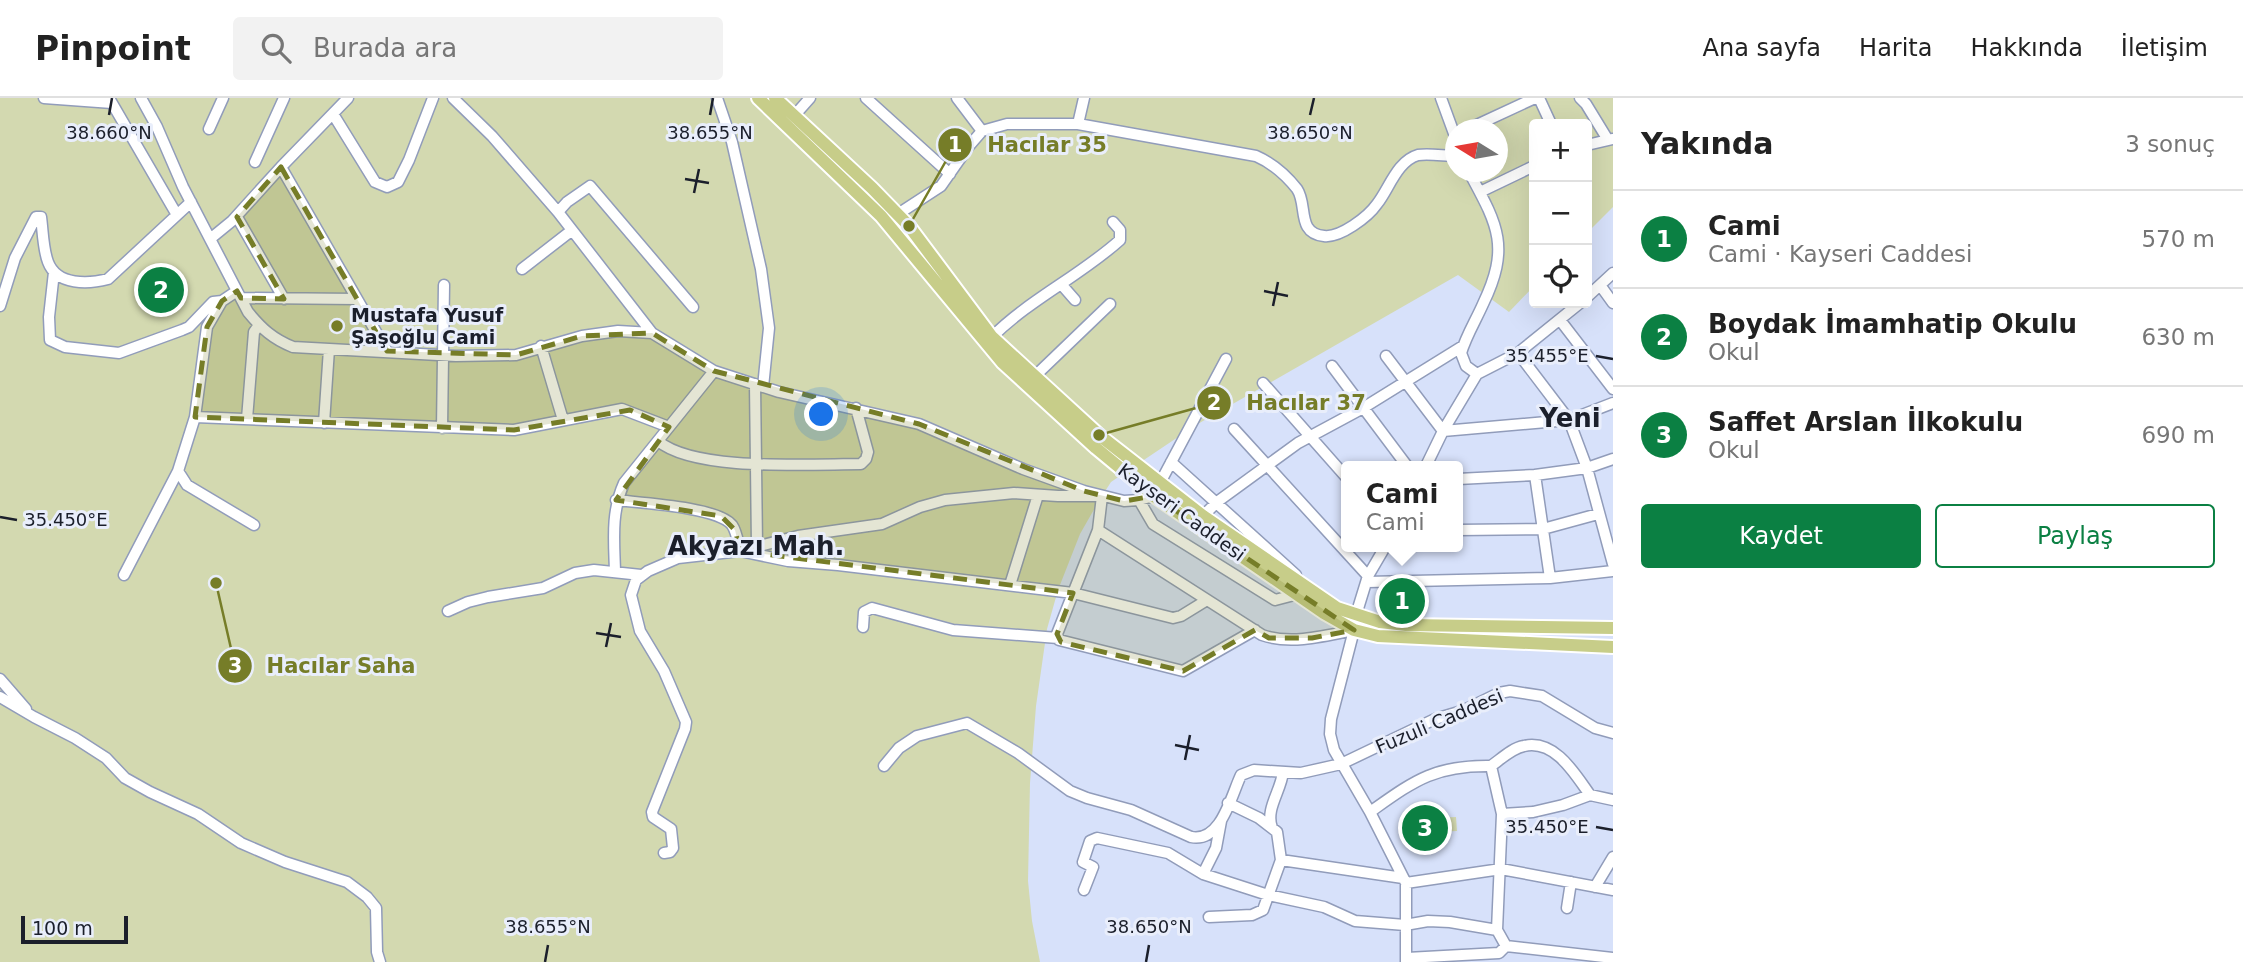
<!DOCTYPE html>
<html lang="tr">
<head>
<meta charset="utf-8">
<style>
	:root { --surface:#fff; --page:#f2f2f2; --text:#222; --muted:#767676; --line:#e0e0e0; --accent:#0b8043 }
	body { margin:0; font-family:"DejaVu Sans",sans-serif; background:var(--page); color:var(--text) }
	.controls { position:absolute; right:21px; top:21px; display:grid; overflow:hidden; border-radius:7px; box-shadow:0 7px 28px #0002 }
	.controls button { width:63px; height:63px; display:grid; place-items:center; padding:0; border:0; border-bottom:2px solid var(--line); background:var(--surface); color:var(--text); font:35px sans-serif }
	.compass { position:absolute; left:1445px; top:21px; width:63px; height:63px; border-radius:50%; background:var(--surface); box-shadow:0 7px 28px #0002; rotate:281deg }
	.scale { position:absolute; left:21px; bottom:18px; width:107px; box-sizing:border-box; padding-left:7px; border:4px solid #1b1f2b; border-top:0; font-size:19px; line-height:24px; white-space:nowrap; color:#1b1f2b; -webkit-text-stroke:5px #e9eefb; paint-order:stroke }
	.you { position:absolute; left:822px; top:317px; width:24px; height:24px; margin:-18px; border:5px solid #fff; border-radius:50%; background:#1a73e8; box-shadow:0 0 0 10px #1a73e833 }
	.badge { display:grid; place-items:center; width:46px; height:46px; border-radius:50%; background:var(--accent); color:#fff; font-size:23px; font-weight:700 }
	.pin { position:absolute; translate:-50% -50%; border:4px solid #fff; box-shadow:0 2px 7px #0006 }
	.popup { position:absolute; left:1341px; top:363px; width:122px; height:91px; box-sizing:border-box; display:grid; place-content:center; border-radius:7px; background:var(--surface); filter:drop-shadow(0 2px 5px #0005); font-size:23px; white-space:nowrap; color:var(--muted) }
	.popup b { font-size:26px; color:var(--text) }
	.popup::after { content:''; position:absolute; left:50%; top:100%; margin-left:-14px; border:14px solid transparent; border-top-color:var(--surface) }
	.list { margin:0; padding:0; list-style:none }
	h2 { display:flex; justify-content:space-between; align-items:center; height:91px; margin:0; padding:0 28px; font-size:30px }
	h2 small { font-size:23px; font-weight:400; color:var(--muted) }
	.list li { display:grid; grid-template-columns:46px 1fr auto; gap:21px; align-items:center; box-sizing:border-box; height:98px; padding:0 28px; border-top:2px solid var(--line) }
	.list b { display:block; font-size:26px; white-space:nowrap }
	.list p { margin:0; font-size:23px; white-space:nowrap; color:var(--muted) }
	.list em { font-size:23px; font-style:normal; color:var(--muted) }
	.actions { display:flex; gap:14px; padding:21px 28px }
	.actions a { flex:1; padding:16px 0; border:2px solid var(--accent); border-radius:7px; text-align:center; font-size:24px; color:var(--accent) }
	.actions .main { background:var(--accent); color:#fff }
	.icon { flex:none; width:38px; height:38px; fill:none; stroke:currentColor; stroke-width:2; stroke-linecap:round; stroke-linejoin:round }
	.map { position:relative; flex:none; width:1613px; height:864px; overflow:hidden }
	header { display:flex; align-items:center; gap:42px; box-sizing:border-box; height:98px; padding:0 35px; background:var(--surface); border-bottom:2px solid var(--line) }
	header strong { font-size:33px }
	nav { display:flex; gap:38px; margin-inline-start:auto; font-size:24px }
	.search { width:490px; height:63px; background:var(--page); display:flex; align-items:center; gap:18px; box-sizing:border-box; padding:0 24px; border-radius:7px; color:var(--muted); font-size:26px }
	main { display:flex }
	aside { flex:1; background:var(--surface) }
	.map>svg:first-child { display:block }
</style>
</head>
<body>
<header>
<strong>Pinpoint</strong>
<div class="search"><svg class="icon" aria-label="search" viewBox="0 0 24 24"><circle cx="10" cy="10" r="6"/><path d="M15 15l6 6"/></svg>Burada ara</div>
<nav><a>Ana sayfa</a><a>Harita</a><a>Hakkında</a><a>İletişim</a></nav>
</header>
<main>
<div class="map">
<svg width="1613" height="864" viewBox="0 0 1613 864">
	<rect width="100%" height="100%" fill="#d7e1fa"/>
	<path fill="#d3d9b0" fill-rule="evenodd" d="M0 0H1613V109L1587 135V26H1534V188L1509 214 1458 177 1196 327 1111 384 1100 401 1080 436 1058 492 1047 531 1036 608 1030 685 1028 783 1032 823 1040 864H0ZM1456 32H1498V74H1456Z
		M1456 719 1457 733 1437 734 1436 720Z"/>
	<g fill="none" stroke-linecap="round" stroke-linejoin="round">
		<g stroke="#919cba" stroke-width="13">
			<path id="minor" d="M44 0 112 5
				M109 0 177 117
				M141 0 157 29 183 89 248 214C262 231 273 241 293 249L456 258 516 257 582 238 618 233 652 235
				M453 0 492 38 558 114 652 235 714 273 779 294 919 326 1023 371 1084 393 1124 403 1139 402 1154 398
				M717 0 732 44 761 171 769 230 763 289
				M866 0 950 76
				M957 0 982 33
				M1441 0 1456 41
				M1539 0 1551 26
				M1580 0 1586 6 1608 42
				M333 16 375 84 387 89 398 84 409 62 433 0
				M794 18 810 0
				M1078 26 1084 0
				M209 31 223 0
				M1466 32 1535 0
				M1587 47 1612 41
				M255 64 284 0
				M281 69 387 253
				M1469 74C1497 126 1511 148 1483 206 1476 222 1466 238 1461 255L1466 268 1477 276
				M1480 94 1534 68
				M558 114 567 104 590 88 693 209
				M898 116 941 88 969 48 982 33 1007 26H1078L1256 58C1272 65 1286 77 1297 91 1308 107 1296 135 1324 138 1340 140 1368 119 1377 106 1389 91 1397 63 1418 57 1429 55 1444 58 1456 58
				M237 119 284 201
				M210 141 232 123 281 69 348 0
				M522 171 571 133
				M54 174 49 219 50 242 65 249 119 255 182 232 189 229 213 204 222 203 237 193
				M1061 186 1075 202
				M1600 187 1613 205
				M1587 199 1613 175
				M241 200 357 201
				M222 203 207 229 195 319 178 373 187 387 254 427
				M0 208 15 160 36 119H41C43 134 43 151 48 164 57 188 89 186 108 181L191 104
				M1560 222 1613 291
				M992 239C1030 201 1080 178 1120 142V132L1113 124
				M541 248 563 322
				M1518 255 1569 322 1587 370 1613 466
				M1386 258 1443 333
				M1332 268 1407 368
				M1035 278 1110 206
				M1263 285 1346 379
				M755 286 757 448
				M195 319 514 332 622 311 669 329
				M247 321 254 234 259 227
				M324 325 329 251
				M442 330 444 187
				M1234 331 1368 478
				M1443 333 1569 322 1613 305
				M658 343C695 374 811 366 861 366L866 361 868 354 856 310
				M1171 364 1296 477
				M1426 368 1443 333 1477 276 1518 255 1580 205
				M1535 377 1587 370 1613 361
				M1160 385 1226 261
				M616 402C641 405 718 409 732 427 737 434 738 445 740 453L788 463 838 467 1073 495 1173 520 1181 518 1207 502
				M1139 402 1153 426 1275 502 1298 496
				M1203 418 1217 404 1298 345 1363 310 1463 248
				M1098 432 1262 537C1290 547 1325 538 1354 532L1331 621 1330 636 1334 652 1370 714 1406 785V864
				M1458 432 1543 431 1598 416
				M615 473C614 442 611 414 624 385L714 273
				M124 477 178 373
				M1550 480 1613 473
				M1367 484 1550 480 1535 377 1458 381
				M1010 487 1038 397
				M448 513 468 504 488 499 543 490 575 475 594 472 641 477
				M1356 517 1368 478 1385 449
				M863 529 864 514 872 510 953 532 1058 540
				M0 581 26 611
				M0 599 34 619 75 640 106 660 125 680 150 694 198 716 241 745 285 764 347 784 367 799 376 810 377 854 380 864
				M884 668 899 650 917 638 967 625 1018 655 1070 693 1087 700 1131 712 1191 739C1221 745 1231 698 1241 677L1254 672 1301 675 1341 666 1435 621 1462 613 1499 595 1510 593 1542 598 1595 630 1613 635
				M1491 668C1501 661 1512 650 1524 648 1555 641 1575 676 1590 697
				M1370 714C1414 683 1434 667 1491 668L1502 716 1497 832 1506 848
				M1502 716 1533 714 1563 707 1590 697 1613 702
				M1272 730C1265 711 1281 693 1283 674
				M664 755 670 754 673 750 671 731 653 719 652 714 685 631 686 624 664 573 640 533 631 497 636 482 648 473 678 460 740 453 798 438 882 426 920 409 945 402 1014 395 1058 398H1102L1098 432 1057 536 1059 542 1183 573 1255 532
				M1281 762 1403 780
				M1203 776 1216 750 1221 723
				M1406 785 1501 771 1613 792
				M1595 789 1613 759
				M1084 792 1093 769 1083 764 1090 743 1097 740 1168 755 1203 776 1268 797 1324 809 1355 823 1405 827 1428 823 1450 824 1497 832
				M1567 810 1571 784
				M1209 819 1252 817 1263 812 1281 762 1277 734 1259 720 1228 705
				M1407 860 1499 855 1506 848 1613 860"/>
		</g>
		<g stroke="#fff" stroke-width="16">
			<path id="major" d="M758 0 881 118 1002 264 1096 350 1154 398 1324 515 1354 532 1378 538 1613 549
				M775 0 872 90 909 128 992 239 1099 337 1203 418 1337 510 1380 524 1406 527 1613 530"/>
		</g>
		<use href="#minor" stroke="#fff" stroke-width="10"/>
		<use href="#major" stroke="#c7cd89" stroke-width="12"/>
	</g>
	<path fill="#767d28" fill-opacity="0.2" stroke="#767d28" stroke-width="5" stroke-dasharray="14 9" stroke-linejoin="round" d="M281 69 387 253 516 257 582 238 652 235 714 273 919 326 1084 393 1124 403 1154 398 1354 532 1312 540H1269L1255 532 1183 573 1061 544 1057 536 1073 495 740 453 735 432 721 418 616 402 669 329 630 312 514 332 195 319 207 229 222 203 237 193 241 200 284 201 237 119Z"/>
	<path fill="none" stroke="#1b1f2b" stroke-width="2.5" d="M109 17 112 0M710 17 713 0M1310 17 1314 0M685 81 709 85M694 95 699 71M1264 193 1288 198M1273 208 1278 184M1596 258 1613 261M0 419 17 422M596 535 621 539M606 549 611 525M1175 647 1199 652M1185 662 1190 637M1596 729 1613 732M545 864 548 847M1146 864 1149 847"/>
	<circle fill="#767d28" stroke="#e9eefb" stroke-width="2.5" cx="337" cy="228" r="7"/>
	<g text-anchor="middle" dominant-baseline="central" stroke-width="6" stroke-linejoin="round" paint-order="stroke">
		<g font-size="19" font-weight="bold" fill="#1b1f2b" stroke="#e9eefb" text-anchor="start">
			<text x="351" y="217">Mustafa Yusuf<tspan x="351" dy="22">Şaşoğlu Cami</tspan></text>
		</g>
		<g font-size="19" fill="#1b1f2b" stroke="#e9eefb">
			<text transform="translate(1182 414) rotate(36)">Kayseri Caddesi</text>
			<text transform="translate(1439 623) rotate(-23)">Fuzuli Caddesi</text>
		</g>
		<g font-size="26" font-weight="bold" fill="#1b1f2b" stroke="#e9eefb">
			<text x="1570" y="320">Yeni</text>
			<text x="756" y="448">Akyazı Mah.</text>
		</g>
	</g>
	<g font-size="18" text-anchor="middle" fill="#1b1f2b" stroke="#e9eefb" stroke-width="6" stroke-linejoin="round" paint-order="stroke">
		<text x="109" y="41">38.660°N</text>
		<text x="710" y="41">38.655°N</text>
		<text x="1310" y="41">38.650°N</text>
		<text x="1547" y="264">35.455°E</text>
		<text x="66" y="428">35.450°E</text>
		<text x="1547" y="735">35.450°E</text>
		<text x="548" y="835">38.655°N</text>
		<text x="1149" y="835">38.650°N</text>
	</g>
	<path fill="none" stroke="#767d28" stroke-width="2.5" d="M909 128L955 47M1099 337L1214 305M216 485L235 568"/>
	<g fill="#767d28" stroke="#e9eefb" stroke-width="2.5">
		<circle cx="909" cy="128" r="7"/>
		<circle cx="1099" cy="337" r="7"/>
		<circle cx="216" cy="485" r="7"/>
		<circle cx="955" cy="47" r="18"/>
		<circle cx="1214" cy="305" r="18"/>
		<circle cx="235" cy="568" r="18"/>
	</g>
	<g font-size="21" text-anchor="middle" font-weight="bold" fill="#fff">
		<text x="955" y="54">1</text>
		<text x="1214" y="312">2</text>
		<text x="235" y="575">3</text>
	</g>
	<g font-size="21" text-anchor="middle" font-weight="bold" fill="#767d28" stroke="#e9eefb" stroke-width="6" stroke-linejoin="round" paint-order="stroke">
		<text x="1047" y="54">Hacılar 35</text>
		<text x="1306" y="312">Hacılar 37</text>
		<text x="341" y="575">Hacılar Saha</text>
	</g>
</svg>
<div class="controls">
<button>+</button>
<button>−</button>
<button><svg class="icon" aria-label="locate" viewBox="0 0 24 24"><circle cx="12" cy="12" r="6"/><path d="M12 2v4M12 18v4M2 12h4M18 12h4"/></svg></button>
</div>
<svg class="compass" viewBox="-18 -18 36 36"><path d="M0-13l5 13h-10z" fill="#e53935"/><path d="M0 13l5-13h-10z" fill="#767676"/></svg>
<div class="scale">100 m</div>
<div class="you"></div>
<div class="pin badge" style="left:1402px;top:503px">1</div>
<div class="popup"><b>Cami</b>Cami</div>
<div class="pin badge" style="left:161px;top:192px">2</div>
<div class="pin badge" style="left:1425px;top:730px">3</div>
</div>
<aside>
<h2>Yakında<small>3 sonuç</small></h2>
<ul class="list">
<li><span class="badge">1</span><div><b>Cami</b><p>Cami · Kayseri Caddesi</p></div><em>570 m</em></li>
<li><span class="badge">2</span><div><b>Boydak İmamhatip Okulu</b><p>Okul</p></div><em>630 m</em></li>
<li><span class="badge">3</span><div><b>Saffet Arslan İlkokulu</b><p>Okul</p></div><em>690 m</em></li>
</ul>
<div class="actions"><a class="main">Kaydet</a><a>Paylaş</a></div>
</aside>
</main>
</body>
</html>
